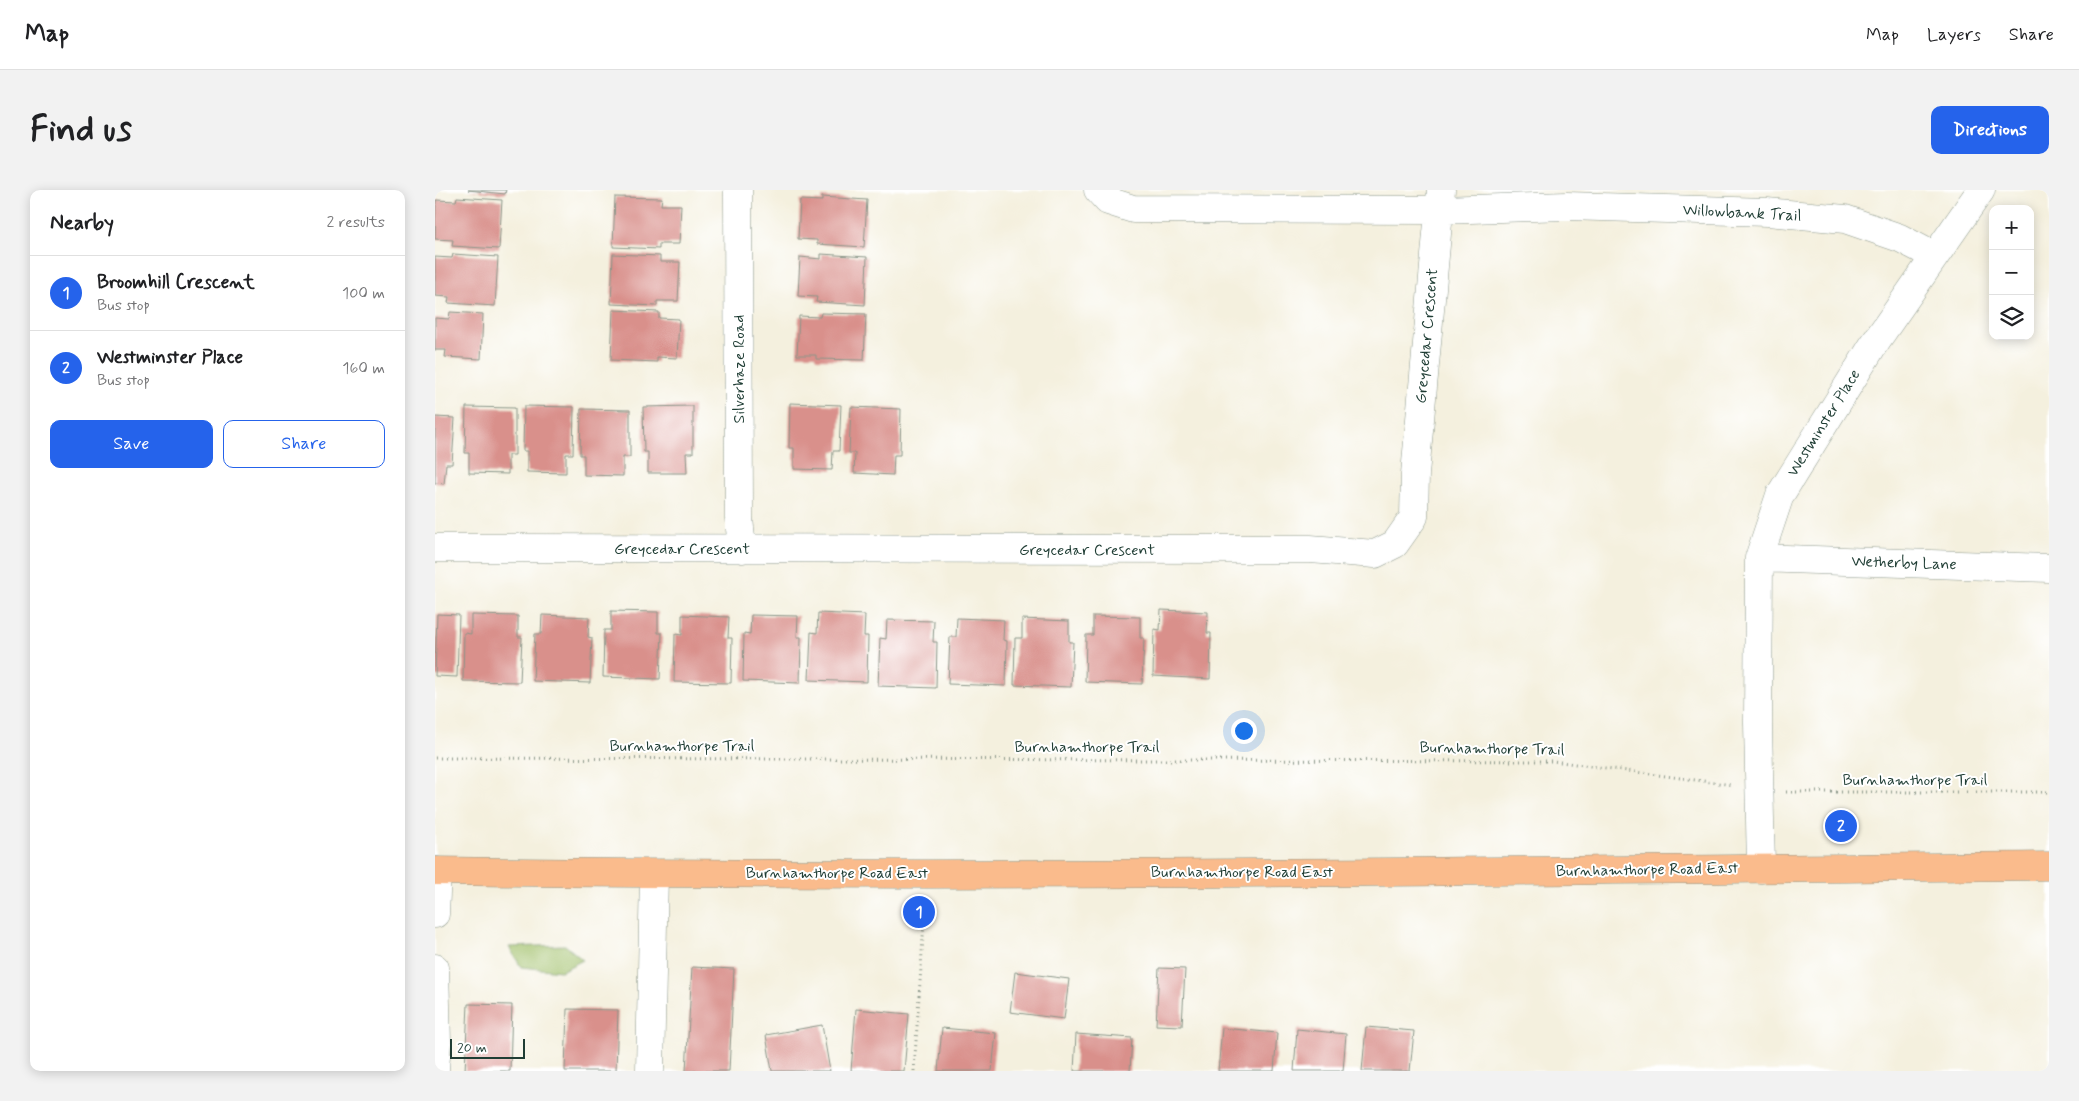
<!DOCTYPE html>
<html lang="en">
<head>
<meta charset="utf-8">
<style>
	:root { --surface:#fff; --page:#f2f2f2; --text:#202124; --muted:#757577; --line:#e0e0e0; --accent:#2563eb }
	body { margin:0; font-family:Mynerve,sans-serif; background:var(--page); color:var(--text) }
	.controls { position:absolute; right:15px; top:15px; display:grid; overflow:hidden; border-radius:10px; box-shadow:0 2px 12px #0003 }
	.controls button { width:45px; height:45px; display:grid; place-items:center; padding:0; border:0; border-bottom:1px solid var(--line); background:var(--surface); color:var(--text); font:25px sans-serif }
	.scale { position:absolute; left:15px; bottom:12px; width:75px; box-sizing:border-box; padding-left:5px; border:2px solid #1f3d34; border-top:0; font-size:14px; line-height:18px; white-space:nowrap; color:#1f3d34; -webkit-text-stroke:4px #fff; paint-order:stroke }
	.you { position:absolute; left:808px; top:540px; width:18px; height:18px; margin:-12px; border:4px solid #fff; border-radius:50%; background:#1a73e8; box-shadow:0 0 0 8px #1a73e833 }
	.badge { display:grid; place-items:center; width:32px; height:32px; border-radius:50%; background:var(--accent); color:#fff; font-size:16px; font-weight:700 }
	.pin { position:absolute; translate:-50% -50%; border:2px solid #fff; box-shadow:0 1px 5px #0006 }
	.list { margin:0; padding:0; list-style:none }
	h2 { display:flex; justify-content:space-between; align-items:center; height:65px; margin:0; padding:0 20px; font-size:21px }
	h2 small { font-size:16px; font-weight:400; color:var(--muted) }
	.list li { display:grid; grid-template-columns:32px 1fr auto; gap:15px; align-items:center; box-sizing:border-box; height:75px; padding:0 20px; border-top:1px solid var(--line) }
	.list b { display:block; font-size:19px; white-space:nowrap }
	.list p { margin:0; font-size:16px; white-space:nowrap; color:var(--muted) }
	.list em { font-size:16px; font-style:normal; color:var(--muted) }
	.actions { display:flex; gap:10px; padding:15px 20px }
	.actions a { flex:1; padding:11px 0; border:1px solid var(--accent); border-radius:10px; text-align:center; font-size:18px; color:var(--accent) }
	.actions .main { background:var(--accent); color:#fff }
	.icon { flex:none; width:28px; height:28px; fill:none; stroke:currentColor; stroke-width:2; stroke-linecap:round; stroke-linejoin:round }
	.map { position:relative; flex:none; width:1614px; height:881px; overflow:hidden; border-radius:10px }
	header { display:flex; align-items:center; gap:30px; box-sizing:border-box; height:70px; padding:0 25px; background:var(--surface); border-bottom:1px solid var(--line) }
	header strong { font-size:24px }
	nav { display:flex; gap:28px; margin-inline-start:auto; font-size:18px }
	.intro { display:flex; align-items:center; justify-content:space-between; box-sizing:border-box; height:120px; padding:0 30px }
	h1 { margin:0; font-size:35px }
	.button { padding:12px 22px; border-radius:10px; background:var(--accent); color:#fff; font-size:18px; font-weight:700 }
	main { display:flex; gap:30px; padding:0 30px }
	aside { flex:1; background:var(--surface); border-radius:10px; box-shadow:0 2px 12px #0003 }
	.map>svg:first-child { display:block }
</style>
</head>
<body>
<header>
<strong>Map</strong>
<nav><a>Map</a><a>Layers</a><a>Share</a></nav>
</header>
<div class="intro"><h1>Find us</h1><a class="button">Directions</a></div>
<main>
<aside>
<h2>Nearby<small>2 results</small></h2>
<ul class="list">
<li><span class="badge">1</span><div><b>Broomhill Crescent</b><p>Bus stop</p></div><em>100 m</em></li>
<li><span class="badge">2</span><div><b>Westminster Place</b><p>Bus stop</p></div><em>160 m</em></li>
</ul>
<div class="actions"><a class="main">Save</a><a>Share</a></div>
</aside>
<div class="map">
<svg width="1614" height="881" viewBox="0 0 1614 881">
	<rect width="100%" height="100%" fill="#fff"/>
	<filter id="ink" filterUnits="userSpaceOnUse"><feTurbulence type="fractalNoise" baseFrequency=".02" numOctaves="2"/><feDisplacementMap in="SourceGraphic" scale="10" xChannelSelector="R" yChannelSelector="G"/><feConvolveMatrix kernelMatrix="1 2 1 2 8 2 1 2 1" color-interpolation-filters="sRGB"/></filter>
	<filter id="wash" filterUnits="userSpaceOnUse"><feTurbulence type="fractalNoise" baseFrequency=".0096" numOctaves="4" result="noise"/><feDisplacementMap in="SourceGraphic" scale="20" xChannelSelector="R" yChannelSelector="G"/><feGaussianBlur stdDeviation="1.12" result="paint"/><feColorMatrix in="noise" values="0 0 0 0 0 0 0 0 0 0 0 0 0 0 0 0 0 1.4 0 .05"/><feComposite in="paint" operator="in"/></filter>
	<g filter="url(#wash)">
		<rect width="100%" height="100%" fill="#f4f0de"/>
		<path fill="#a0c069" stroke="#607e4e" d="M130 755 148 770 126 781 86 777 74 757Z"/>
		<g id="blocks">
			<path fill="#d9908b" d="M33 0H71L70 4Z
				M22 7 67 10 64 59 17 56 18 50 0 49 1 10 21 11Z
				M180 7 227 8 226 15H246L244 54H224V59L178 57Z
				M387 7 432 10 429 57 382 54V50L363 49 365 10 387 11Z
				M18 64 63 67 60 116 13 113 14 107 0 106V67L17 68Z
				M178 64 225 66V72H245L243 111H222V116L176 114Z
				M386 64 432 67 430 115 381 112 382 107 363 106 365 67 386 69Z
				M178 120 224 122V128L244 129 242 168 222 167V172L176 170Z
				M15 122 48 124 46 169 10 167 11 160H0V128L14 129Z
				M386 123 431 124 429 170 381 169V165H362L364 126 385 127Z
				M355 213 406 215 404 261H398L397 280 359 279V258H354Z
				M89 216 139 217 138 264H131V283L92 282V261H88Z
				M258 216V263H251L252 283H213V262H209L208 217Z
				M31 217 80 218V265H73V284L34 283V263H30Z
				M416 217 466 219 465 265H459L458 285 419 283 420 263H414Z
				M146 219 195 220V267H188V286L149 285V265H145Z
				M0 227 20 228 17 274H11L9 294 0 293Z
				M726 420 773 422 772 443H776L775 489 718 486 719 439 725 440Z
				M176 421 223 422V443H227L225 489 168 487 169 440H176Z
				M383 423 430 425 429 446H433L432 492 374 490 376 442 382 443Z
				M2 424 24 425 22 487 0 486Z
				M36 425 83 426V447H87L85 492 28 491 29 443 36 444Z
				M107 425 154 427 153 447 157 448 155 493 98 491 100 444H106Z
				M247 425 294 427 293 448H297L296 493 239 492 240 444 247 445Z
				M316 425 363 426 362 447H366L365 493 308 491 309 443 315 444Z
				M658 426 705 427V448H709L707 494 650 492 651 445H658Z
				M522 428 569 430 568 450 572 451 571 496 513 494 515 447H521Z
				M587 429 634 431V452H638L636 497 579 495 580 448H587Z
				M452 430 499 431 498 452H502L501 498 443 496 445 448 451 449Z
				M257 777 299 779 294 881H251Z
				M724 778 750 779 747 836 721 835Z
				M580 782 634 789 629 829 575 822Z
				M33 814 77 815 75 881H30Z
				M132 819 183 820 181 881H130Z
				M421 819 474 824 469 881H416Z
				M387 835 395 881H337L331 845Z
				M931 837 979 841 975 881H927Z
				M507 838 561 843 557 881H503Z
				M787 838 842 843 839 881H783Z
				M862 839 911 844 908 881H859Z
				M641 844 697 848 695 881H639Z"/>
		</g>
	</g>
	<g filter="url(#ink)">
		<use href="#blocks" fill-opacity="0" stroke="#8a9689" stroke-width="1"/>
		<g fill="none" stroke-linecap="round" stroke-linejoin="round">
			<g stroke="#8a9689" stroke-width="29">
				<path id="minor" d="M303 0 304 328 307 359
					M663 0 673 11 698 19 1005 20 1132 16 1332 22 1410 29 1465 48 1499 66
					M0 358 875 359 940 364 960 354 979 327 980 284 1006 0
					M1324 368 1614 378
					M1326 679 1323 532 1324 368 1345 305 1437 157 1546 0
					M0 724 2 681
					M0 778 2 853 0 879
					M215 881 219 684"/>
			</g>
			<g stroke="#8a9689" stroke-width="29">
				<path id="major" d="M0 681C538 688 1076 681 1614 676"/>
			</g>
			<path stroke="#8a9689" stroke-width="3" stroke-dasharray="1 4" stroke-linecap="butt" d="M0 568 1118 571 1298 595
				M1351 602H1614
				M479 881 490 718"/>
			<use href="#minor" stroke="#fff" stroke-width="28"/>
			<use href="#major" stroke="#fabb8c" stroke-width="28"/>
		</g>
	</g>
	<g text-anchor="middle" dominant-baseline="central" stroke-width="4" stroke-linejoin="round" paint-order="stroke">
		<g font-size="16" fill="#1f3d34" stroke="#fff">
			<text transform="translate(1307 23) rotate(3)">Willowbank Trail</text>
			<text transform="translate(992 146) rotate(-85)">Greycedar Crescent</text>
			<text transform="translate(304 179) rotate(-90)">Silverhaze Road</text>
			<text transform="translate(1389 233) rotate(-58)">Westminster Place</text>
			<text x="247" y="359">Greycedar Crescent</text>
			<text x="652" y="360">Greycedar Crescent</text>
			<text transform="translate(1469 373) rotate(2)">Wetherby Lane</text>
			<text x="247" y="556">Burnhamthorpe Trail</text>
			<text x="652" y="557">Burnhamthorpe Trail</text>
			<text transform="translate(1057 559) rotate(1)">Burnhamthorpe Trail</text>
			<text x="1480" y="590">Burnhamthorpe Trail</text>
			<text transform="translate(1212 680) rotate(-1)">Burnhamthorpe Road East</text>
			<text x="807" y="682">Burnhamthorpe Road East</text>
			<text x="402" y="683">Burnhamthorpe Road East</text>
		</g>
	</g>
</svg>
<div class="controls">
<button>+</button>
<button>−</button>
<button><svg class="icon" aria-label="layers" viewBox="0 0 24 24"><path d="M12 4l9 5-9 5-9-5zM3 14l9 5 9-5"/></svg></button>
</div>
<div class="scale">20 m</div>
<div class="you"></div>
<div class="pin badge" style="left:484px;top:722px">1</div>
<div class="pin badge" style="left:1406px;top:636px">2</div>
</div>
</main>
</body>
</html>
